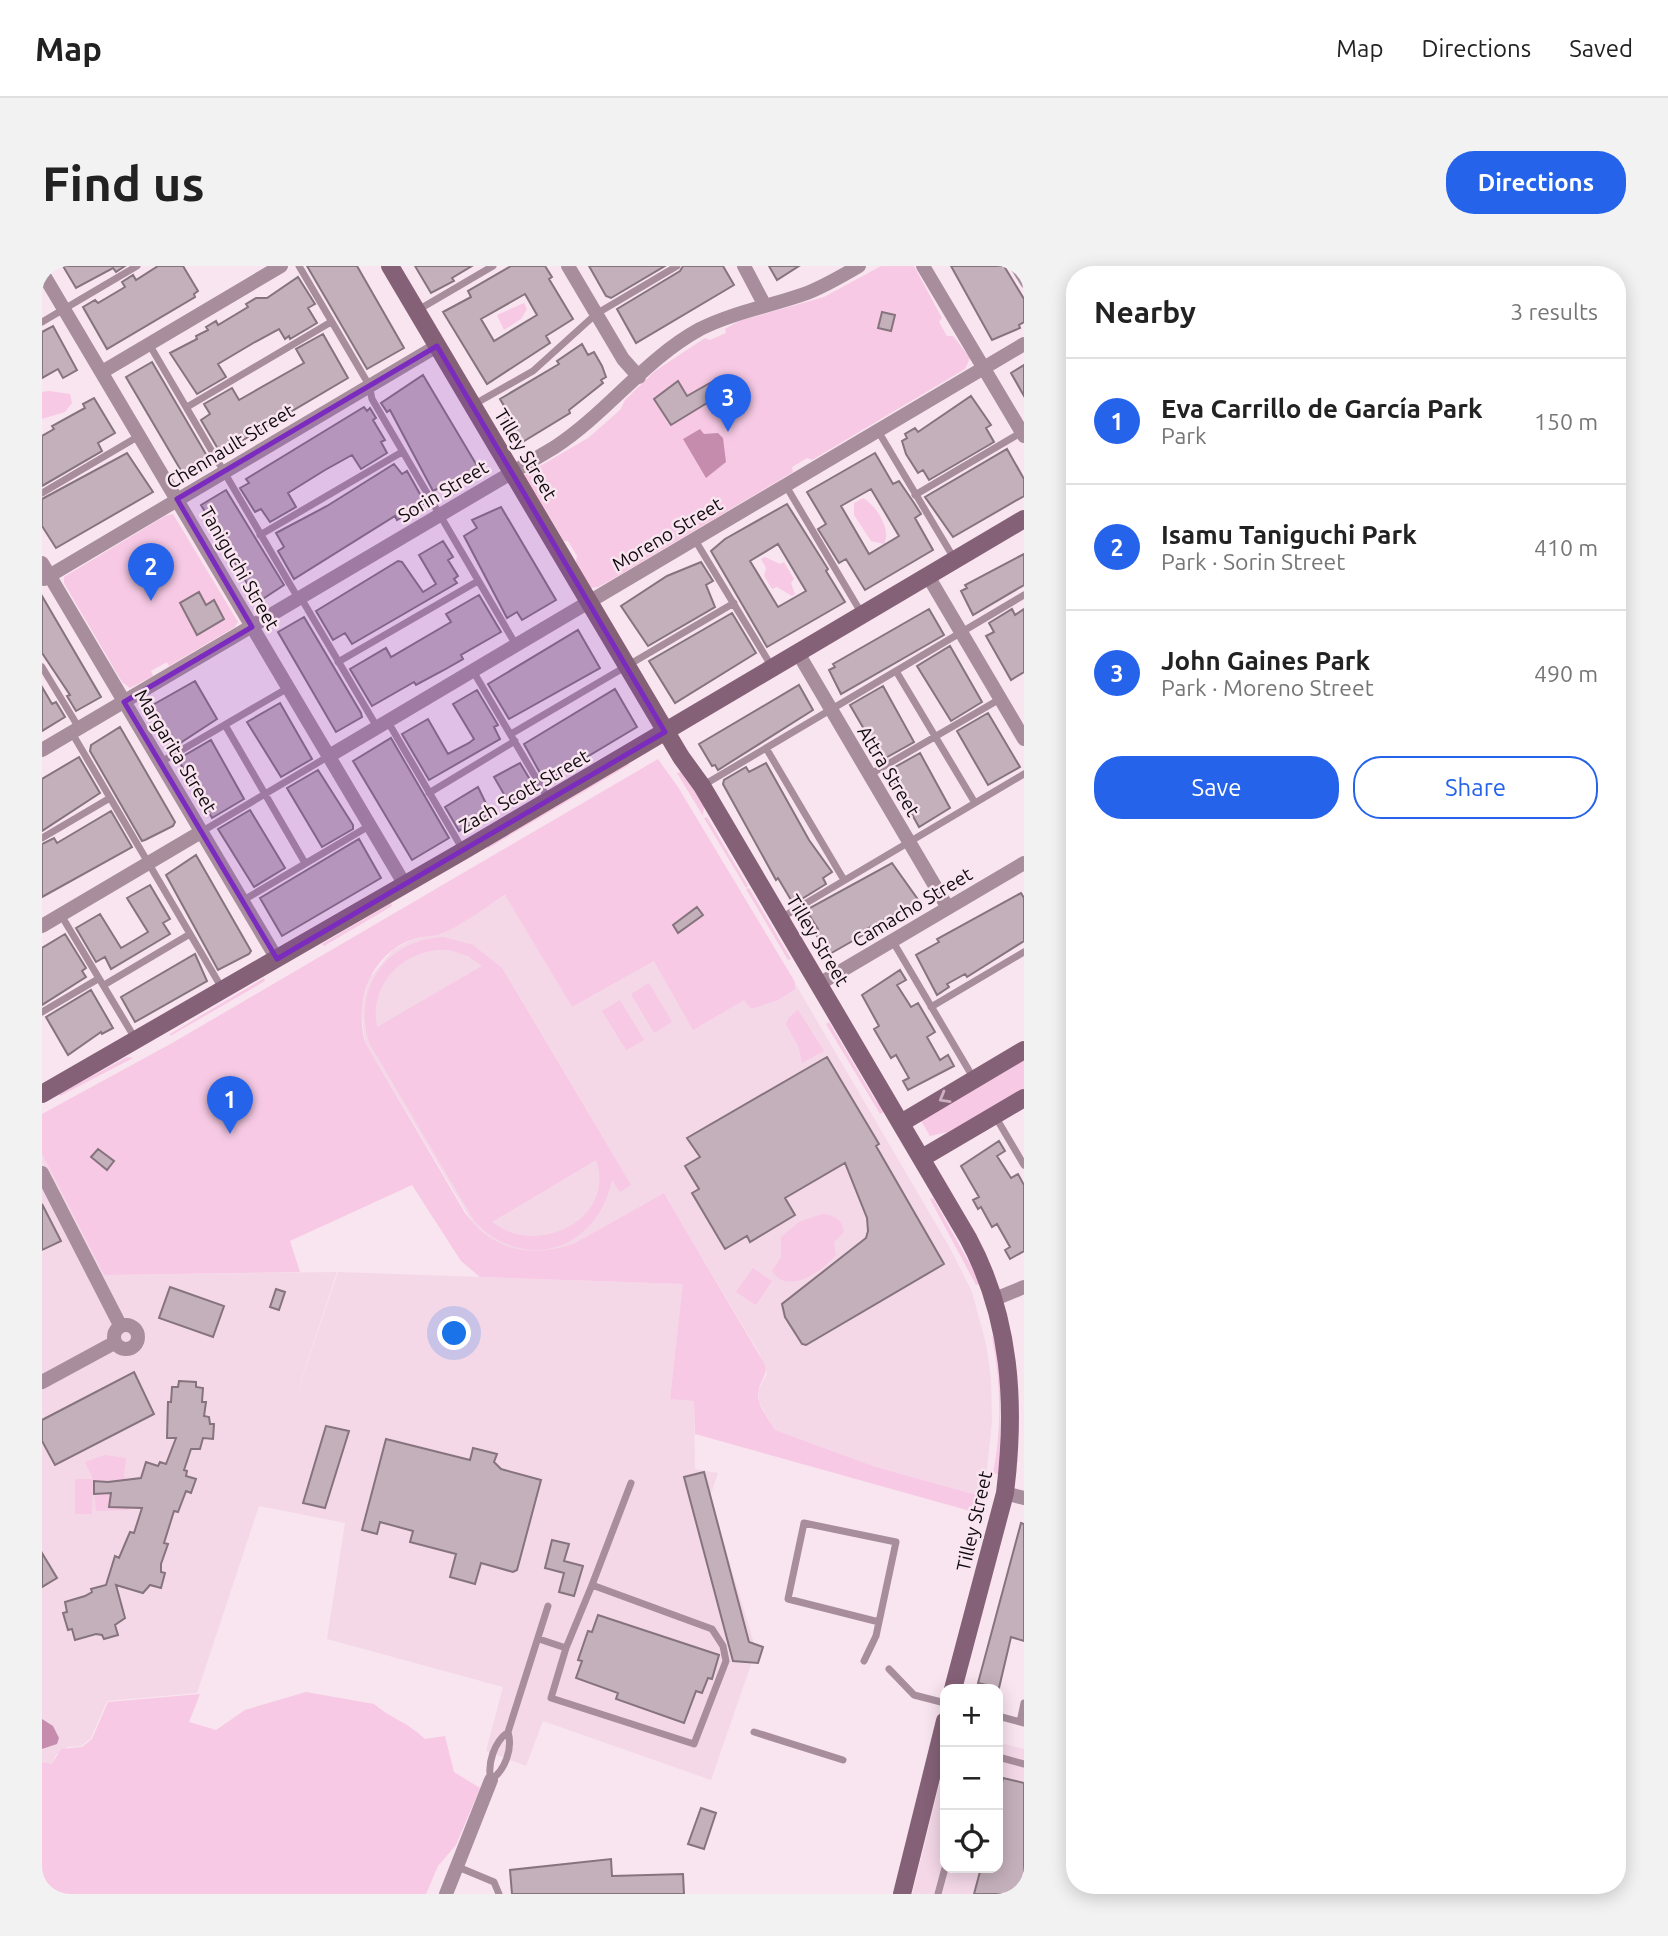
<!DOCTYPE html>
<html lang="en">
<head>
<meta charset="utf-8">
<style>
	:root { --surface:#fff; --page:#f2f2f2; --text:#222; --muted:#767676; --line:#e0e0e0; --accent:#2563eb }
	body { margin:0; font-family:Ubuntu,sans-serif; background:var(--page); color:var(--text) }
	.controls { position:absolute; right:21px; bottom:21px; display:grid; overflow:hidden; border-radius:14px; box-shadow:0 4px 18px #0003 }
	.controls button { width:63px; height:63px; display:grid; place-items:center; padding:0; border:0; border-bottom:2px solid var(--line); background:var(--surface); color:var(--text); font:35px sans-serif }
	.you { position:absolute; left:413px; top:1068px; width:24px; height:24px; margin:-18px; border:5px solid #fff; border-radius:50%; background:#1a73e8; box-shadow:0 0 0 10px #1a73e833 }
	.badge { display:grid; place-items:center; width:46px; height:46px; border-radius:50%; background:var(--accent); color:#fff; font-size:23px; font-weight:700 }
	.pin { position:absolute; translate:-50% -58px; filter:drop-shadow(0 2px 4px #0008) }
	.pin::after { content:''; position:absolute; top:37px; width:24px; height:21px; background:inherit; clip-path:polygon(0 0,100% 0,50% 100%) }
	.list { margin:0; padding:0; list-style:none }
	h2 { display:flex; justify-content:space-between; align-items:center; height:91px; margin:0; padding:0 28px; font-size:30px }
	h2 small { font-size:23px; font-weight:400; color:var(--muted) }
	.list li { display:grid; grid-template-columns:46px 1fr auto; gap:21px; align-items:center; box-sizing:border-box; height:126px; padding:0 28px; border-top:2px solid var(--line) }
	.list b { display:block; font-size:26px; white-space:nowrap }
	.list p { margin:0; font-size:23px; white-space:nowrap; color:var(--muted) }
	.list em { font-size:23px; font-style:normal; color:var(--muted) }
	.actions { display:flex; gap:14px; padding:21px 28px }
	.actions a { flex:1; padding:16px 0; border:2px solid var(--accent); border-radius:28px; text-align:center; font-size:24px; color:var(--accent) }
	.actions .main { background:var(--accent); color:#fff }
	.icon { flex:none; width:38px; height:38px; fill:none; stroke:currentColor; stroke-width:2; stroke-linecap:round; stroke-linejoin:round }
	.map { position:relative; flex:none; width:982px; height:1628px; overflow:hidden; border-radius:28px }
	header { display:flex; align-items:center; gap:42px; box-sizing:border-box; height:98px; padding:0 35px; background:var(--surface); border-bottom:2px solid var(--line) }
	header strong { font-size:33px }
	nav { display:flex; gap:38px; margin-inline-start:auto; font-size:24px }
	.intro { display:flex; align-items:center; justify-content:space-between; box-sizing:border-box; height:168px; padding:0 42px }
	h1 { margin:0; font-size:49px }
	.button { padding:18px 32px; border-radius:28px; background:var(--accent); color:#fff; font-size:24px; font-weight:700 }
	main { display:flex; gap:42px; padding:0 42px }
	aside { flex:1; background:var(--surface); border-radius:28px; box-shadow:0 4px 18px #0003 }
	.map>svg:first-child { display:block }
</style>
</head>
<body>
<header>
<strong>Map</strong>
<nav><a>Map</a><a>Directions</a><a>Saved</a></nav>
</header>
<div class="intro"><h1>Find us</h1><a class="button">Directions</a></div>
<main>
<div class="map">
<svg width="982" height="1628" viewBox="0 0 982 1628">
	<rect width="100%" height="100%" fill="#f9e5f0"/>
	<path fill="#f4d8e8" d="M464 629 530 741 612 695 703 734 709 743 754 719 908 982 930 1026 944 1078 949 1113 950 1155 942 1231 834 1201 733 1164 717 1136 716 1124 725 1108 718 1089 622 927 531 978 501 986 474 984 456 978 432 959 323 776 319 742 327 713 351 684 371 673 397 668Z
		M0 888 62 1009 295 1006 241 1169 296 1006 642 1018 628 1132 652 1135 653 1203 676 1207 668 1231 714 1384 669 1514 501 1455 484 1500 444 1485 461 1421 285 1373 303 1257 217 1240 155 1427 65 1435 49 1472 39 1480 26 1481 14 1489 10 1498 0 1496Z
		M956 1476 982 1483V1628H870L903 1496V1602H956Z"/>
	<path fill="#f7c9e4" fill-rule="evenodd" d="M839 0H872L900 52 897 56 905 70H911L928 92 923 103 770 194 765 192 750 201 751 206 569 314 556 321 548 322 540 313 534 295 535 290 526 275H522L495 230 488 225 481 210 546 172 578 144 583 134 613 105 663 72 668 74 684 67 683 63 697 55 782 31Z
		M482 37 485 43 479 53 462 64 455 49Z
		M7 125 28 128 30 137 23 146 0 153V126Z
		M821 232C834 239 850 264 842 278L829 275 812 249V237Z
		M131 248 196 356 193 361 127 400 125 396 109 405 111 410 88 422 80 416 22 317V311L123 250Z
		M723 291 738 298 742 296 752 313 749 317 753 328 750 330 735 321 730 323 722 310 724 302 719 293Z
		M616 493 636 521 753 716V723L736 734 709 743 702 734 651 764 612 695 530 741 463 629C443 641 420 660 398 668 390 671 380 670 371 673 328 689 312 734 323 776L423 947C451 985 488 992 531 978L622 927 723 1099C726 1110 717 1115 716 1127 715 1140 727 1153 733 1164L834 1201 942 1231 939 1248 653 1168 652 1135 628 1133 641 1018 438 1011 419 995 370 919 248 975 258 1006 62 1009 0 888V848L132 776Z
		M586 496 587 499 445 583 446 580Z
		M639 506 662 538 661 550 635 507Z
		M665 551 706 620 704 622 662 552Z
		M707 622 749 693 746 694 704 623Z
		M349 637 350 640 282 680 280 678Z
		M402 671 431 679 460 702 589 919 578 926 570 914C555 984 484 1008 433 956L327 777C310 722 345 673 402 671ZM407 684 426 690 440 700 335 761C326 717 364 681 407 684ZM554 894C575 951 498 993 450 956Z
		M222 712 223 715 128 770V768Z
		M607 717 630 756 612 767 589 728Z
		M578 734 602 774 584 784 560 745Z
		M756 744 782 785 760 797 757 782 744 758 747 751Z
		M787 756 833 834 844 845 838 848 784 758Z
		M85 791 91 792 18 830 17 828Z
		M982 791V826L906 866 888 870 878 853Z
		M891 932 933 1007 941 1017 934 1019 888 933Z
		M780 948C792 949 800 953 802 966L792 976 794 989C781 1005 745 1030 730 1005L739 991V971L757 956Z
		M711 1002 730 1015 714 1039 694 1026Z
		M953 1070 958 1098V1209L951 1207C960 1162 959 1117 950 1071Z
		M63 1189 84 1192 82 1209 88 1226 87 1244 54 1245 51 1214 50 1248H33V1213H51L43 1196Z
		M264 1426 332 1438C348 1452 367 1457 383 1473L403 1470 412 1506 438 1522 414 1579 396 1600 384 1628H0V1496L10 1498 19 1483 40 1481 50 1473 66 1436 158 1428 147 1456 174 1464 203 1444Z"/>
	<path fill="#c58cae" d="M658 163 662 168 676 167 681 172 684 196 664 212 641 173Z
		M0 1453 11 1460 17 1472 15 1478 0 1483Z"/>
	<path fill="#c4b0bb" stroke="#85737d" stroke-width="2" fill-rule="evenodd" d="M21 0H83L74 6 71 2 34 22Z
		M116 0H141L156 25 152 28 153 31 65 83 41 41 53 34 56 37 83 21 80 16 91 9 94 14Z
		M265 0H315L362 82 325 103Z
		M373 0H430L410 12 412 15 389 27Z
		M469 0H503L510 11 507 13 531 53 504 70 508 77 445 118 401 46 429 31 426 25ZM483 28 495 49 452 75 439 53Z
		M547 0H623L569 32 564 30Z
		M641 0H681L692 19 594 77 575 43 638 5Z
		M727 0H757L735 14Z
		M909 0H962L982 33V56L977 59 978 62 950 74Z
		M256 11 273 38 266 42 275 57 248 73 247 70 243 73 237 63 213 76 176 98 184 111 155 128 128 87 155 73 154 70 166 64 164 61 174 55 176 59 206 41 204 38 214 32H225Z
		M840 46 853 49 849 65 836 62Z
		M11 60 35 104 21 112 16 103 0 112V66Z
		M281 68 306 112 184 184 182 180 176 183 159 154 168 148 162 138 190 122 197 134 262 97 254 83Z
		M540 78 546 89 552 86 560 100 564 111 559 114 561 117 527 144 528 147 479 177 463 153 468 150 458 133 517 98 515 95Z
		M110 96 165 190V194L141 208 84 111Z
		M982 99V130L969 107Z
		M381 109 437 203 391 225 348 144 345 146 339 137Z
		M675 113 683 126 629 159 612 133 636 115 645 130Z
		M929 130 949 159 944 162 952 176 887 214 881 204 876 207 864 188 860 175 865 172 863 168 873 162 876 166Z
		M52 132 73 167 56 177 60 185 0 220V170L12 163 10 160 43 142 41 138Z
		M322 141 325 145 328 142 334 152 331 154 343 174 339 176 345 187 319 203 310 189 283 204 246 227 254 241 228 256 219 243 213 246 198 222 207 217 204 213Z
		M965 183 982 213V230L911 271 883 231Z
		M85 187 111 226 14 282 0 260V233Z
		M833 187 851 218 857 215 872 237 879 248 873 252 891 284 823 324 804 293 797 297 776 263 784 258 765 226ZM829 223 857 270 827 288 799 240Z
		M352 198 360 208 365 205 383 237 355 254 353 250 252 313 236 285 242 281 234 267 285 240Z
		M184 224 242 319 216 336 159 239Z
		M745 238 786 303 784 305 803 336 725 381 669 285 683 273ZM736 278 764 325 736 341 708 295Z
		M459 241 514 334 480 354 475 346 465 352 422 270 435 262 430 254Z
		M401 275 411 291 406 294 416 310 412 313 415 317 310 378 303 367 291 374 274 345 356 295 360 296 381 326 394 318 377 289Z
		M982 288V319L931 349 919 325 925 322 923 319Z
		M659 296 671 315 664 319 673 341 606 380 579 340 625 310Z
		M157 326 164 339 172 334 182 353 155 369 138 337Z
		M437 329 459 366 419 389 421 393 402 404 374 419 372 416 330 440 308 403 344 382 349 391 409 356 404 348Z
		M0 330 59 431 34 445 25 430 28 429 0 387Z
		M887 343 902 369 799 428 787 404 793 401 791 398Z
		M970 343 973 349 982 343V406L969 414 944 370 952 366 947 357Z
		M690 347 714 387 633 437 607 395Z
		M262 351 319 447 320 451 294 466 236 366Z
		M536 364 558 402 467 453 446 418Z
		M908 380 940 436 909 455 875 400Z
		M153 415 175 453 132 481 107 441Z
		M757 419 771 444 676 504 673 499 670 500 657 478Z
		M841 420 872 476 840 494 808 439Z
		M0 421 10 438 14 436 23 451 0 465Z
		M573 423 595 461 503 516 482 478Z
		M435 424 456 459 452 461 458 473 387 514 360 468 386 453 406 488 427 477 432 473 411 438Z
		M238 437 270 493 239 511 205 456Z
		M946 447 978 501 946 519 915 465Z
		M78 461 133 556 131 560 103 574 100 575 48 485 49 479Z
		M349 472 407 572 370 594 311 495Z
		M169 474 202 533 170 552 138 497 141 496 138 492Z
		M878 487 908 542 877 561 846 505Z
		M37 491 58 527 0 565V513Z
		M478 497 493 522 467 537 452 511Z
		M724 497 767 574 790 606 781 612 784 618 758 634 756 630 749 634 736 612 734 614 681 518 682 514 704 501 707 506Z
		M276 504 311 559V563L280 581 245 522Z
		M436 521 449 548 417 565 403 541Z
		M208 544 243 602 212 621 176 563Z
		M69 545 90 581 0 631V578L12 572 15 577Z
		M317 573 339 612 240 670 218 632Z
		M154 589 209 685 207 688 176 704 124 609Z
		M850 597 877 635 819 666 821 669 786 689 772 665 776 663 764 644Z
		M108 619 128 653 121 657 128 668 69 703 63 691 54 696 34 662 58 648 79 682 86 678 106 666 85 632Z
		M979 627 982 632V675L925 711 923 708 905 718 907 721 895 729 874 689 897 676 895 673Z
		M655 641 661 649 636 667 631 659Z
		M23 668 44 702 40 705 44 711 0 739V682Z
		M153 688 165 715 93 756 79 731Z
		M858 704 864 714 855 719 869 741 876 737 893 766 885 771 898 794 906 789 912 800 866 824 861 815 867 812 854 789 849 792 832 763 837 760 820 729Z
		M49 724 71 762 60 768 59 766 26 789 4 751Z
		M785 791 837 878 834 880 902 998 764 1079 760 1078 743 1051 740 1038 824 972 826 965 825 952 803 897 743 932 753 949 708 976 705 970 683 983 650 927 657 923 643 900 658 891 645 872Z
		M957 875 963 885 955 890 969 912 976 908 982 919V985L968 993 963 984 968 981 955 958 950 961 939 941 936 943 931 934 937 931 919 900Z
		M56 883 72 895 65 904 49 891Z
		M0 938 19 975 0 984Z
		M128 1021 182 1040 171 1071 117 1052Z
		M234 1023 243 1026 237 1044 228 1041Z
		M92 1106 112 1148 13 1199 0 1175V1154Z
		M137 1115 154 1116V1121L161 1122 160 1136H164L162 1150 167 1151 168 1158H172L171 1173 161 1172 158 1183H149L142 1204 145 1205 144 1210 154 1213 149 1227 144 1225 136 1246 132 1245 122 1277 126 1278 119 1298V1306L123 1307 119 1322 108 1319 101 1327 74 1319 83 1352 73 1359 76 1369 62 1373 60 1369 54 1368 33 1374 30 1363 26 1364 21 1347 25 1346 23 1336 43 1330 50 1326 49 1323 64 1319 73 1290 77 1292 88 1266 92 1267 100 1242 67 1241 69 1227 52 1228V1215L66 1216 99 1212 104 1196 116 1200 118 1196 124 1198 134 1172H125L126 1136H129L130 1121H136Z
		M284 1160 307 1165 283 1242 261 1237Z
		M344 1173 428 1194 431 1182 455 1188 452 1196 459 1203 499 1214 475 1304 471 1306 439 1297 433 1318 408 1311 414 1288 368 1276 371 1265 338 1256 335 1268 320 1264Z
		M662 1206 707 1376 721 1381 716 1397 691 1395 642 1211Z
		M979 1257 982 1258V1375L969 1371 957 1422 936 1417Z
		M510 1274 527 1278 522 1295 541 1300 532 1330 517 1326 522 1307 503 1302Z
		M0 1287 15 1312 0 1321Z
		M556 1349 677 1389 670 1413 666 1412 660 1427 654 1425 642 1457 574 1433 576 1427 534 1412 540 1395 536 1394 546 1365 550 1366Z
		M961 1512 982 1517V1628H932L939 1602H956V1534Z
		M659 1542 674 1547 662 1583 646 1578Z
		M569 1593 570 1610 641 1608 642 1628H470L468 1604Z"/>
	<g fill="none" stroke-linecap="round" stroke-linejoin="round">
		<path stroke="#a88e9d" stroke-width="7" d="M257 0 327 119 330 133 474 379
			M971 0 982 18
			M376 44 451 0
			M0 56 95 0
			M107 78 256 332
			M431 139 491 105 554 48 635 0
			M145 141 289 56
			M836 165 913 294
			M744 220 820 348
			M0 227 97 170
			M873 229 980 166
			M218 269 360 186
			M653 274 730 401
			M259 332 335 461
			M296 396 436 315
			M0 401 37 462
			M431 405 507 534
			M854 405 933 537
			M346 456 421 584
			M183 459 263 597
			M30 467 181 724
			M469 468 692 337
			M724 482 802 614
			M119 496 246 422
			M827 509 958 433
			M660 520 982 329
			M387 527 473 475
			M159 566 287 490
			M0 572 68 532
			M200 635 327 560
			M19 649 94 774
			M739 652 982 508
			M850 674 932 813
			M62 719 148 668
			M889 741 982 686
			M0 746 56 713
			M953 850 982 899
			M497 1373 524 1382 509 1432 652 1478 684 1395 681 1380 670 1363 550 1319 589 1217
			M524 1382 550 1319
			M822 1395 834 1370 854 1276 762 1257 746 1333 837 1356
			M847 1403 872 1429 903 1437
			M956 1450 982 1457
			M978 1456 982 1437
			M466 1466C452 1476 445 1498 449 1514 463 1504 471 1483 466 1466L506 1340
			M712 1466 801 1494
			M956 1494 960 1492 982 1498
			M416 1601 452 1616 457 1628
			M896 1628 903 1602"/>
		<path stroke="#a88e9d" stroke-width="14" d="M526 0 581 93 597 111
			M702 0 722 38
			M881 0 982 170
			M0 6 363 619
			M60 106 239 0
			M0 297 235 693
			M886 310 982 473
			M2 313 395 80
			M756 387 906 642
			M0 484 513 181C565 147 603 93 658 63 692 46 729 40 765 27 783 20 800 10 817 0
			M287 490 982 78
			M0 660 159 566
			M777 718 982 597
			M0 907 78 1059
			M953 1033 982 1021
			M72 1071a12 12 0 1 1 24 0a12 12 0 1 1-24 0Z
			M0 1116 72 1077
			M963 1227 982 1232
			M404 1628 449 1514"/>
		<path stroke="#856177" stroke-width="18" d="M348 0 639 491 660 520 926 972C969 1052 974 1138 963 1227L911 1423
			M0 828 421 585 982 253
			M859 857 982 784
			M880 892 982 832
			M860 1628 903 1455"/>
	</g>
	<defs><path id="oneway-chevron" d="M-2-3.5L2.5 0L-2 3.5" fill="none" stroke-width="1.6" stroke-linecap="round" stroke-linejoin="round" transform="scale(1.75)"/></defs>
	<use stroke="#cbb0c0" href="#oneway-chevron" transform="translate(902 832) rotate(150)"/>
	<path fill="#7b2cbf" fill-opacity="0.2" stroke="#7b2cbf" stroke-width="5" stroke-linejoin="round" d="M395 80 623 466 235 693 82 436 210 361 135 233Z"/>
	<g text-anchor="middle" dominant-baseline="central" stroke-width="5" stroke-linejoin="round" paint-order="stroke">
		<g font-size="19" fill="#100a0e" stroke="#f9e5f0">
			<text transform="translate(188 180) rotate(-31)">Chennault Street</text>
			<text transform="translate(484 188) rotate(59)">Tilley Street</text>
			<text transform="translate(401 225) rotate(-31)">Sorin Street</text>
			<text transform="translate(625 268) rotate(-31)">Moreno Street</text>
			<text transform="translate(198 302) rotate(60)">Taniguchi Street</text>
			<text transform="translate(134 485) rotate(59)">Margarita Street</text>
			<text transform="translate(847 505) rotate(59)">Attra Street</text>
			<text transform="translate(482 525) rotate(-30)">Zach Scott Street</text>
			<text transform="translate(870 641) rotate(-31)">Camacho Street</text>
			<text transform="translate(776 674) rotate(59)">Tilley Street</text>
			<text transform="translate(932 1255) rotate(-77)">Tilley Street</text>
		</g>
	</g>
</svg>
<div class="controls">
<button>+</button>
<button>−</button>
<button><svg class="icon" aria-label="locate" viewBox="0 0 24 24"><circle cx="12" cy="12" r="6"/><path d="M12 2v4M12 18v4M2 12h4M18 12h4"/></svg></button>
</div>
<div class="you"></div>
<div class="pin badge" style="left:188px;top:868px">1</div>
<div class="pin badge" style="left:109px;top:335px">2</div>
<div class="pin badge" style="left:686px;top:166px">3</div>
</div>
<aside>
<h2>Nearby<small>3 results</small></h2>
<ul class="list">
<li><span class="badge">1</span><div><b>Eva Carrillo de García Park</b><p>Park</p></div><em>150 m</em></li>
<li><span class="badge">2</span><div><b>Isamu Taniguchi Park</b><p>Park · Sorin Street</p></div><em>410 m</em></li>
<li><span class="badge">3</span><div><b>John Gaines Park</b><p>Park · Moreno Street</p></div><em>490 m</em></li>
</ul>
<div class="actions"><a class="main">Save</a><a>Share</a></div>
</aside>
</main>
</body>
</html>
